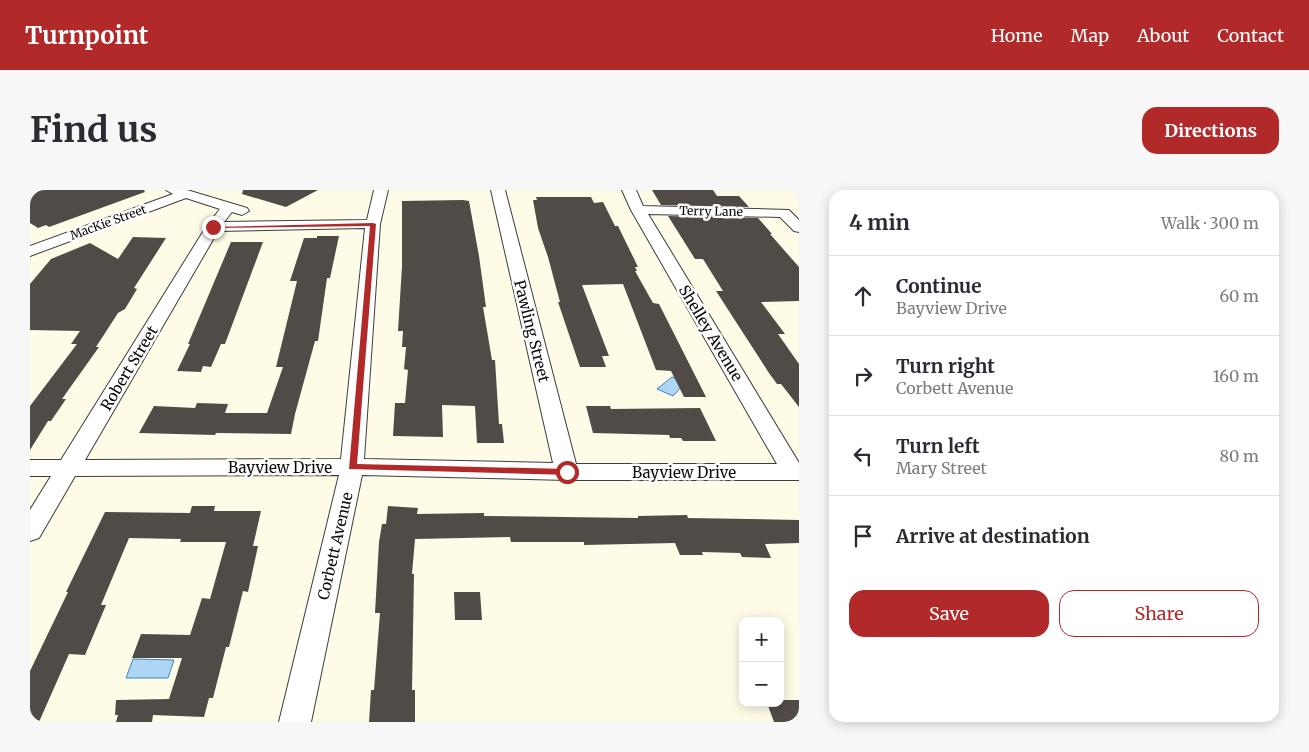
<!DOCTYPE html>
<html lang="en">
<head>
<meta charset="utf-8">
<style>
	:root { --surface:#fff; --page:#f7f7f7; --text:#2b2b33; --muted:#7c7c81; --line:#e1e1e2; --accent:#b22929 }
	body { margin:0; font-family:Merriweather,serif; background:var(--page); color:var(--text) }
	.controls { position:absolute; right:15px; bottom:15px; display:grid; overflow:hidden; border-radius:10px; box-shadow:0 2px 12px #0003 }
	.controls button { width:45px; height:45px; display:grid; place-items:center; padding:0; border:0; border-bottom:1px solid var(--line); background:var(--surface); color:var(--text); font:25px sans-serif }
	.stop { position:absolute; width:15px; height:15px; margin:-11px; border:4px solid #b22929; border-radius:50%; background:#fff }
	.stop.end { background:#b22929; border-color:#fff; box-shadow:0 1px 5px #0008 }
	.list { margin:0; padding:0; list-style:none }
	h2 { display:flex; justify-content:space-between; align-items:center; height:65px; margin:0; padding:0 20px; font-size:21px }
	h2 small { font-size:16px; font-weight:400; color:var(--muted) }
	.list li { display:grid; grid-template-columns:32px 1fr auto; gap:15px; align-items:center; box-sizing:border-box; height:80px; padding:0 20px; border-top:1px solid var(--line) }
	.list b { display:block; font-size:19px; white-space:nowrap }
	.list p { margin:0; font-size:16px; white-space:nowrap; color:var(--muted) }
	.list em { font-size:16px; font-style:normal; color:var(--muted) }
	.actions { display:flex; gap:10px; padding:15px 20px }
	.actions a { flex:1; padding:11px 0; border:1px solid var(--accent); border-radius:15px; text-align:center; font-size:18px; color:var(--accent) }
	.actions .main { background:var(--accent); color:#fff }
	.icon { flex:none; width:28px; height:28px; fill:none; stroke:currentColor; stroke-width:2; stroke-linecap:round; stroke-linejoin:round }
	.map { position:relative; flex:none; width:769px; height:532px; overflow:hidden; border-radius:15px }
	header { display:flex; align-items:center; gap:30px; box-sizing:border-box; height:70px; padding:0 25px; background:var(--accent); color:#fff }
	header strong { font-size:24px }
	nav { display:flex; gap:28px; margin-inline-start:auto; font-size:18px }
	.intro { display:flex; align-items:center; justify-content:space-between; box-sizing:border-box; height:120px; padding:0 30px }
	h1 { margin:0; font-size:35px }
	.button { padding:12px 22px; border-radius:15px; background:var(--accent); color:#fff; font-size:18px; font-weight:700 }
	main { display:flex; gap:30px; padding:0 30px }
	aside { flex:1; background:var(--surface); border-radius:15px; box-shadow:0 2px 12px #0003 }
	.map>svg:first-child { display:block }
</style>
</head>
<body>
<header>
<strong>Turnpoint</strong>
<nav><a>Home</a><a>Map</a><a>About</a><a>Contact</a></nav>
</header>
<div class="intro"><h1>Find us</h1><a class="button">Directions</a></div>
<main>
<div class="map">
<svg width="769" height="532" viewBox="0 0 769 532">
	<rect width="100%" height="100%" fill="#fefbe7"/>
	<path fill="#aed6f3" stroke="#3987c6" d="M642 187 656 192 643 206 627 199Z
		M103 469 144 470 138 488H96Z"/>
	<path fill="#514b47" d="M0 0H114L115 2 19 37 16 35 8 38 0 33Z
		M213 0H288L256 17 212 4Z
		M622 0H683L687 6H709L719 17 631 15Z
		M506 7H561L564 13 573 12 585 36H588L608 77H605L607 81H605L623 113 629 114 676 207H654L641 181 626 180 593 94 552 95 579 166H572L576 177H550L528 112H530L518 67 508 38 503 10H507Z
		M433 10 439 11 449 66 456 117H453L462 170H465L469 234H472L474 253H447L445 216 412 215 413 247 363 246 365 213H375L378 180 374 179 376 157H372L373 141H368L372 76V11Z
		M638 26 728 28 742 44H740L769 77V111L731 112 755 144H748L769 174V217L751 194H747L739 183 686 101H693L673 69H665Z
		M287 46H309L300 88H297L288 151H285L265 224 261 244 186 243 185 245 109 243 124 216 165 218 167 213 198 214 195 223H237L253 177H246L267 91H260L274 48H287Z
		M103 47 136 48 104 98 107 99 95 119 88 123 66 157H69L32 209H36L21 231H18L0 260V216L47 154H41L50 141 0 140V94L21 69 60 53 88 69Z
		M201 52H233L195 154H191L181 177 173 176 171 182 147 181 160 154H158Z
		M556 216H580L581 219 670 218 686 251H653L651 248H640L639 245 563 243Z
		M162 316H185L184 321H231L223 356H228L218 402 213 401 199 457H196L183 508H179L174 527 123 525 122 532H86L88 525H85L86 510 139 509 152 468H102L111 444 160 445 172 408 180 409 196 352H150L151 349 99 348 71 415H76L55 465 39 464 9 532H0V481L38 402H36L75 322 160 323Z
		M358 316 388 318 387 324 454 323V326L608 328V326L657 325 658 328 769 330V353L735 354 741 368 712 367 710 363 672 362 673 365H650L645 353 554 355V352H481L480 347 385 349 382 384H384L382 500H385V532H339L341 500H344L350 423H345L349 352 352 334H356Z
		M424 402H450L452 430H425Z
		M750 510H769V532H744L737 513H750Z"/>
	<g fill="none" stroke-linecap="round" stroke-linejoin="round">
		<g stroke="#3d3d3d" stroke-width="2">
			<path id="street" d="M136 0H157L217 18 219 21 212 25 202 22 194 32 337 30 344 0H358L350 34 334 269 523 273 461 0H475L546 274H747L601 20 592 0H606L613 16 759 20 769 30V42L764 41 750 27 618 24 769 273V290H537L332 285 281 532H249L309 285 45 286 9 348 0 351V320L21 286H0V270H31L176 37 190 19 156 8 0 66V56L143 4ZM335 38 311 269 55 270 188 41Z"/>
		</g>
		<use href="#street" fill="#fff" fill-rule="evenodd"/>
	</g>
	<path fill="#b22929" d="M343 33 346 34 327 274 537 279 540 280V285L319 279 340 36 183 38 181 37Z"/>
	<g text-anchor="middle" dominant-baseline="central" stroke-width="5" stroke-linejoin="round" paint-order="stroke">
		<g font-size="12" fill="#0a0a0a" stroke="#fff">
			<text transform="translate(681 21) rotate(1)">Terry Lane</text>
			<text transform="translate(78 32) rotate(-20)">MacKie Street</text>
		</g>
		<g font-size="15" fill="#0a0a0a" stroke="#fff">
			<text transform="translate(502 141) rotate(76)">Pawling Street</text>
			<text transform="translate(681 143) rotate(59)">Shelley Avenue</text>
			<text transform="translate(99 178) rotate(-59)">Robert Street</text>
			<text x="250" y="277">Bayview Drive</text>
			<text x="654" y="282">Bayview Drive</text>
			<text transform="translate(305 356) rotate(-77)">Corbett Avenue</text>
		</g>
	</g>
</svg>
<div class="controls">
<button>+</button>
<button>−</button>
</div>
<div class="stop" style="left:537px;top:282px"></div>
<div class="stop end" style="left:183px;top:37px"></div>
</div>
<aside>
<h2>4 min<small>Walk · 300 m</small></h2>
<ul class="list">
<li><svg class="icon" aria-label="ahead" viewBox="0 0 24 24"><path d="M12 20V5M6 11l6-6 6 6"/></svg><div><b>Continue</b><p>Bayview Drive</p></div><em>60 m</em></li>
<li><svg class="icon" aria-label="right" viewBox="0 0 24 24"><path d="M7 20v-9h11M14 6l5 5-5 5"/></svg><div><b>Turn right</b><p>Corbett Avenue</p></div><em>160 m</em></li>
<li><svg class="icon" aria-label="left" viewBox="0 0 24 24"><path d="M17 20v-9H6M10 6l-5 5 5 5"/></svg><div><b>Turn left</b><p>Mary Street</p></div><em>80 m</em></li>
<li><svg class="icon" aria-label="arrive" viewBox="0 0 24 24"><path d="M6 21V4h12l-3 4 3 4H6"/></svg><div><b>Arrive at destination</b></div></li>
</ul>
<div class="actions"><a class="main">Save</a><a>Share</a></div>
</aside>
</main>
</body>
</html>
